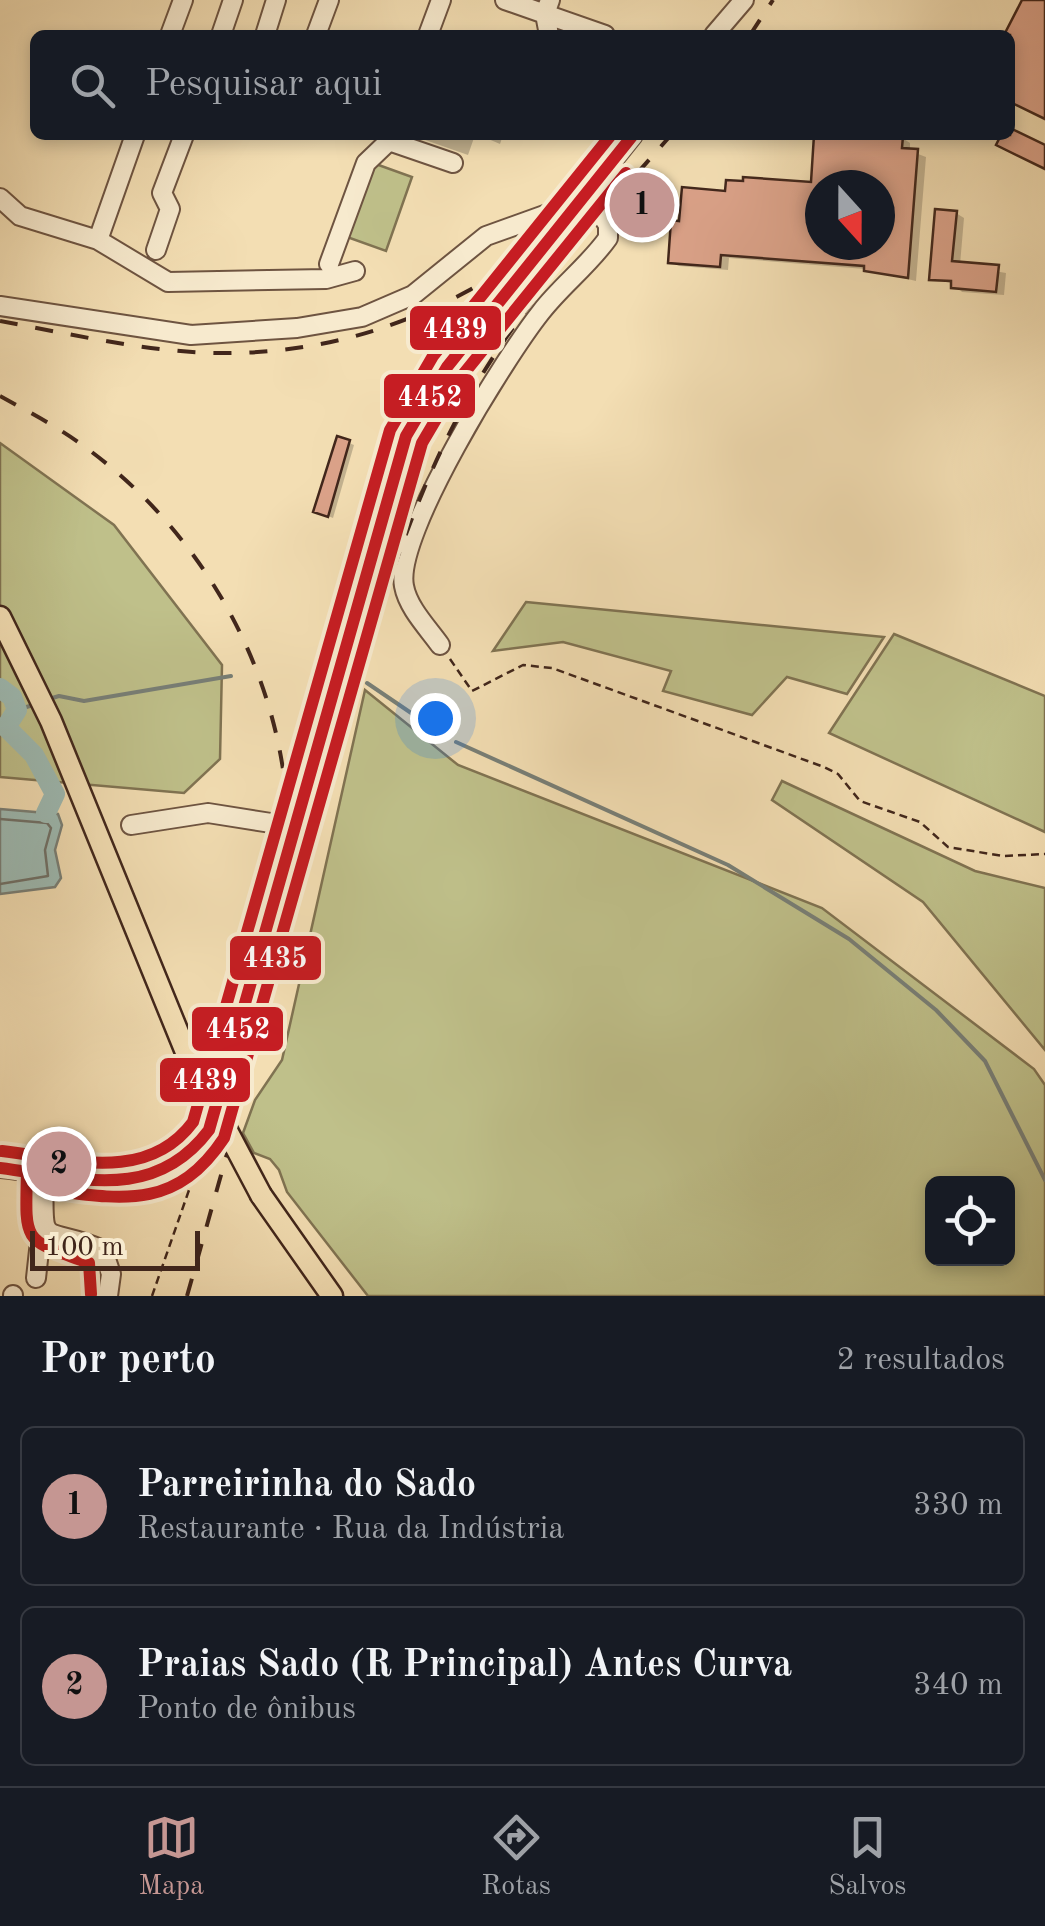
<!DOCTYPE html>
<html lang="pt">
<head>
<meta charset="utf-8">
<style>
	:root { --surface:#171b24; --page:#242831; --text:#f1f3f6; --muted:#9ea1a6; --line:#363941; --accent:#c59692 }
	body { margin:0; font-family:"Old Standard TT",serif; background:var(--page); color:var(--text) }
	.controls { position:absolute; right:30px; bottom:30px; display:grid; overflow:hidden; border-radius:15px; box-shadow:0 5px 15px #0003 }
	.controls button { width:90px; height:90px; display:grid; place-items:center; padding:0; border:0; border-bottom:2px solid var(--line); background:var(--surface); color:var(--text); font:50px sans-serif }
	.compass { position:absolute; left:805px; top:170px; width:90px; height:90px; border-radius:50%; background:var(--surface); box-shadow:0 5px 15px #0003; rotate:159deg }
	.scale { position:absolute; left:30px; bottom:25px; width:170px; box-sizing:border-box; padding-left:10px; border:5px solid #41261b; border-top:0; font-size:28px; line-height:35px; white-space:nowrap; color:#41261b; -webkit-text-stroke:8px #f7eace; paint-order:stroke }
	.you { position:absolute; left:435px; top:718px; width:35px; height:35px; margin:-25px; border:8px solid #fff; border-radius:50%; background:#1a73e8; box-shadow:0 0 0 15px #1a73e833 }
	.badge { display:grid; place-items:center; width:65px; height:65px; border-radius:50%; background:var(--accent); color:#111; font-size:32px; font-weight:700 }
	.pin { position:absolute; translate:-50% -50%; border:5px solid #fff; box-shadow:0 2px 10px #0006 }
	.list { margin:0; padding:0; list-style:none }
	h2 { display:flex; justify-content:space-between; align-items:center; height:130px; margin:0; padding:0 40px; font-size:42px }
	h2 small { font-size:32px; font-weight:400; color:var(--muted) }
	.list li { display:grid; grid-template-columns:65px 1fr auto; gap:30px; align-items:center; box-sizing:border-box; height:160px; margin:0 20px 20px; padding:0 20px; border:2px solid var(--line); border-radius:15px }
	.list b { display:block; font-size:38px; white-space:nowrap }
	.list p { margin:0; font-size:32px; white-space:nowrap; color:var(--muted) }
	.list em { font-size:32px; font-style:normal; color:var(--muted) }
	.icon { flex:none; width:55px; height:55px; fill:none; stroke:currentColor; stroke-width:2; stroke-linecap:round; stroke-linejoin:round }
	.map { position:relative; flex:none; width:1045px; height:1296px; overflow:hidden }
	.search { position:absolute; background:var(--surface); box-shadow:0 5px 15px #0003; left:30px; right:30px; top:30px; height:110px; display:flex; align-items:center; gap:25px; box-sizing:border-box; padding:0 35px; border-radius:15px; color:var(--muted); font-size:38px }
	.sheet { height:490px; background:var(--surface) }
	nav { display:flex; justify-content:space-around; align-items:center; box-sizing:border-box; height:140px; border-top:2px solid var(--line); background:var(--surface); font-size:28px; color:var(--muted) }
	nav a { display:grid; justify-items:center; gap:5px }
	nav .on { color:var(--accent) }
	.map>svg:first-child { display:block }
</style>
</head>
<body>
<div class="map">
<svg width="1045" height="1296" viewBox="0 0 1045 1296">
	<rect width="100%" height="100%" fill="#f3deb3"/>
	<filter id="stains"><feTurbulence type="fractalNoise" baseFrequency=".002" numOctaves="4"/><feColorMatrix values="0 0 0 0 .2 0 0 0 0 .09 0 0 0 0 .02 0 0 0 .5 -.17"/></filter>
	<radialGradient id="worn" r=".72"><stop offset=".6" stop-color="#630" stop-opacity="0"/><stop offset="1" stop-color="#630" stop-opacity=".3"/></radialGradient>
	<path fill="#bfc08a" stroke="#807352" stroke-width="2.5" fill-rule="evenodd" d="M373 163 412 177 386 251 347 237Z
		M0 443 114 525 222 665 220 759 184 793 0 777Z
		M526 602 884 637 847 694 787 677 752 715 663 691 671 671 563 642 493 651Z
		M894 634 1045 696V832L829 733Z
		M365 690 458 765 822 908 1034 1069 1045 1085V1296H368L287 1192 279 1170 270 1159 254 1153 243 1133 255 1100 282 1060ZM932 1184H1008V1258H932Z
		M782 781 975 871 1045 888V1050L923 902 772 800Z"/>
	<path fill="#9dbbb4" stroke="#787f77" stroke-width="2.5" d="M0 809 58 814 62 825 55 850 61 878 55 887 0 894Z"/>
	<path fill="#0003" fill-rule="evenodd" d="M411 135H475L468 155Z
		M479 135H503L500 144Z
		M817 135 902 138 910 143V151L926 157 916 281 865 269 729 258 728 270 679 266 670 262 681 224 727 193 745 183 813 185ZM820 185H880V245H820Z
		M956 213 964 218 960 265 1006 273 1004 295 962 292 954 284 931 278Z
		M437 413 444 416 428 447 421 441Z
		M339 439 354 445 333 518 321 513Z"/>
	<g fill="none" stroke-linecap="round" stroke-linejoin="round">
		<path stroke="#6f7068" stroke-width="2.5" d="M0 819 47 823 51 828 45 850 48 876 0 884"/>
		<path stroke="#787f77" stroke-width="4" d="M367 683 445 736
			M49 699 59 696 84 701 231 676
			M17 710 36 704
			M456 742 728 865 849 939 936 1010 985 1061 1045 1180"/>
		<path stroke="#9dbbb4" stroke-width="20" d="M0 688 12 697 17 710 6 727 34 755 55 794 46 813"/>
	</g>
	<path fill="#dba289" stroke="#41261b" stroke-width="2.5" fill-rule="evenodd" d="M1022 0H1045V119L1010 102V35H1004Z
		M1010 128 1045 145V169L996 145 1001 135H1010Z
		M814 135 903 136 902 148 918 149 908 278 864 271V266L721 255 720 267 668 263 671 220 679 221 682 187 725 191 726 180 743 181V177L811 182ZM820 185H880V245H820Z
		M935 209 957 211 952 261 999 265 996 292 951 288V281L929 280Z
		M337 436 350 440 328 517 313 512Z"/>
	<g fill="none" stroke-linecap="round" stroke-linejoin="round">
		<g stroke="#6e5441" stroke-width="22">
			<path id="minor" d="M505 0 605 35
				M170 35 183 0
				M221 35 233 0
				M265 35 276 0
				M316 35 329 0
				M428 35 441 0
				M549 35 545 14 550 0
				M714 35 744 0
				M0 198 20 216 98 240 135 135
				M98 240 168 282 326 279 355 271
				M156 250 170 209 162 193 184 135
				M329 264 366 163 389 141 453 163
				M0 306 191 335 297 328 362 317 413 295 486 236 575 204
				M440 645C428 628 408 608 404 586 394 535 506 356 541 312 561 286 589 265 608 238V225L586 193
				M131 825 208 813 271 823 288 845
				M0 1168C74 1175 167 1207 209 1130L406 436 447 367 633 135
				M44 1172C42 1255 41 1223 103 1250L111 1274 108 1296
				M36 1278 42 1223
				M13 1295V1296"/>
		</g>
		<g stroke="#41261b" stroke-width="25">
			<path id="major" d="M0 617 51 721 188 1057
				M261 1195 332 1296"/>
		</g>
		<path stroke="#41261b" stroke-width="2.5" stroke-dasharray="8 5" stroke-linecap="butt" d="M450 659 472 691 523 665 552 668 824 767 838 774 860 801 920 822 948 847 1003 856 1045 854
			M152 1296 196 1170"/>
		<use href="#minor" stroke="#f7eace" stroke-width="18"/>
		<use href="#major" stroke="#f3deb3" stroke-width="20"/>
		<path stroke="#41261b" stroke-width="4" stroke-dasharray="18 18" stroke-linecap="butt" d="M750 35 773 0
			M0 321C71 334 146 352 218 353 368 355 486 294 599 202
			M0 396C29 412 58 427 85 447 231 553 316 741 280 921
			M187 1296C232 1136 277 976 321 816 360 678 393 538 461 411 516 310 595 221 671 135"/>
		<g stroke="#41261b" stroke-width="25" stroke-linecap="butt">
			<path id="major-bridge" d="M188 1057 261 1195"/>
		</g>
		<use href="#major-bridge" stroke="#f3deb3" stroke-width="20"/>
		<g stroke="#f7eace" stroke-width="20">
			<path id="bus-1" d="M0 1168C79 1178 154 1203 209 1130L406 436 447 367 633 135"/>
		</g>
		<g stroke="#f7eace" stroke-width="20">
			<path id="bus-2" d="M27 1172C25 1245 23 1239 89 1263L91 1294
				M42 1189C120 1199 175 1212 224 1138L422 443 461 377 626 173"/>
		</g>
		<g stroke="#f7eace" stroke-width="20">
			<path id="bus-3" d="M2 1151C69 1159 147 1184 193 1122L390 430 433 356 611 135"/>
		</g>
		<use href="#bus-1" stroke="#c61d23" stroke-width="12"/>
		<use href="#bus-2" stroke="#c61d23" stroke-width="12"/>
		<use href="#bus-3" stroke="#c61d23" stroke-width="12"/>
	</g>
	<g stroke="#f7eace" stroke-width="4">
		<rect x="408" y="304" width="95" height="48" rx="10" fill="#c61d23"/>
		<rect x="382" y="372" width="95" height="48" rx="10" fill="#c61d23"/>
		<rect x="228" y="934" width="95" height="48" rx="10" fill="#c61d23"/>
		<rect x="190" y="1005" width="95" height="48" rx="10" fill="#c61d23"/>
		<rect x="158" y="1056" width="94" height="48" rx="10" fill="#c61d23"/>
	</g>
	<g font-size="28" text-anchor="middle" font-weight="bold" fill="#fff">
		<text x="455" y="338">4439</text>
		<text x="430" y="406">4452</text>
		<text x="275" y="967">4435</text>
		<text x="238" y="1038">4452</text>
		<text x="205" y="1089">4439</text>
	</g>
	<rect width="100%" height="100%" filter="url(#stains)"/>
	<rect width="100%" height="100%" fill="url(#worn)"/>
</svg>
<div class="controls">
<button><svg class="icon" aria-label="locate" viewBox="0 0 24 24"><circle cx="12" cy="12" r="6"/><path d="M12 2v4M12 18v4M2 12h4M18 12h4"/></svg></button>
</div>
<svg class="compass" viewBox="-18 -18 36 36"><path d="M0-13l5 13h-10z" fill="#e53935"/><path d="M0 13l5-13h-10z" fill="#9ea1a6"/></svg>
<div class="scale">100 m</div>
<div class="you"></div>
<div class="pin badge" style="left:642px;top:205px">1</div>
<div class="pin badge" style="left:59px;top:1164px">2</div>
<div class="search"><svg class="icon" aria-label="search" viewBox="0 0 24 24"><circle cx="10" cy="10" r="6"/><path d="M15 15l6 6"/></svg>Pesquisar aqui</div>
</div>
<section class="sheet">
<h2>Por perto<small>2 resultados</small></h2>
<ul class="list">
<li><span class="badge">1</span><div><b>Parreirinha do Sado</b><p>Restaurante · Rua da Indústria</p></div><em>330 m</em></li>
<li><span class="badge">2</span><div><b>Praias Sado (R Principal) Antes Curva</b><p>Ponto de ônibus</p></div><em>340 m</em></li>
</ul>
</section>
<nav>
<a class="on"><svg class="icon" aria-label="map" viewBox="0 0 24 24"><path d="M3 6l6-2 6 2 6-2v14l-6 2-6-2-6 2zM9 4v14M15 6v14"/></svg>Mapa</a>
<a><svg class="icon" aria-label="directions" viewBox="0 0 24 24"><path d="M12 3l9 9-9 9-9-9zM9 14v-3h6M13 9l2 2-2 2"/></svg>Rotas</a>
<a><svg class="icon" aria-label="saved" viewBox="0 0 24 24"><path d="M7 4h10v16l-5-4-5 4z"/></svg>Salvos</a>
</nav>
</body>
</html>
